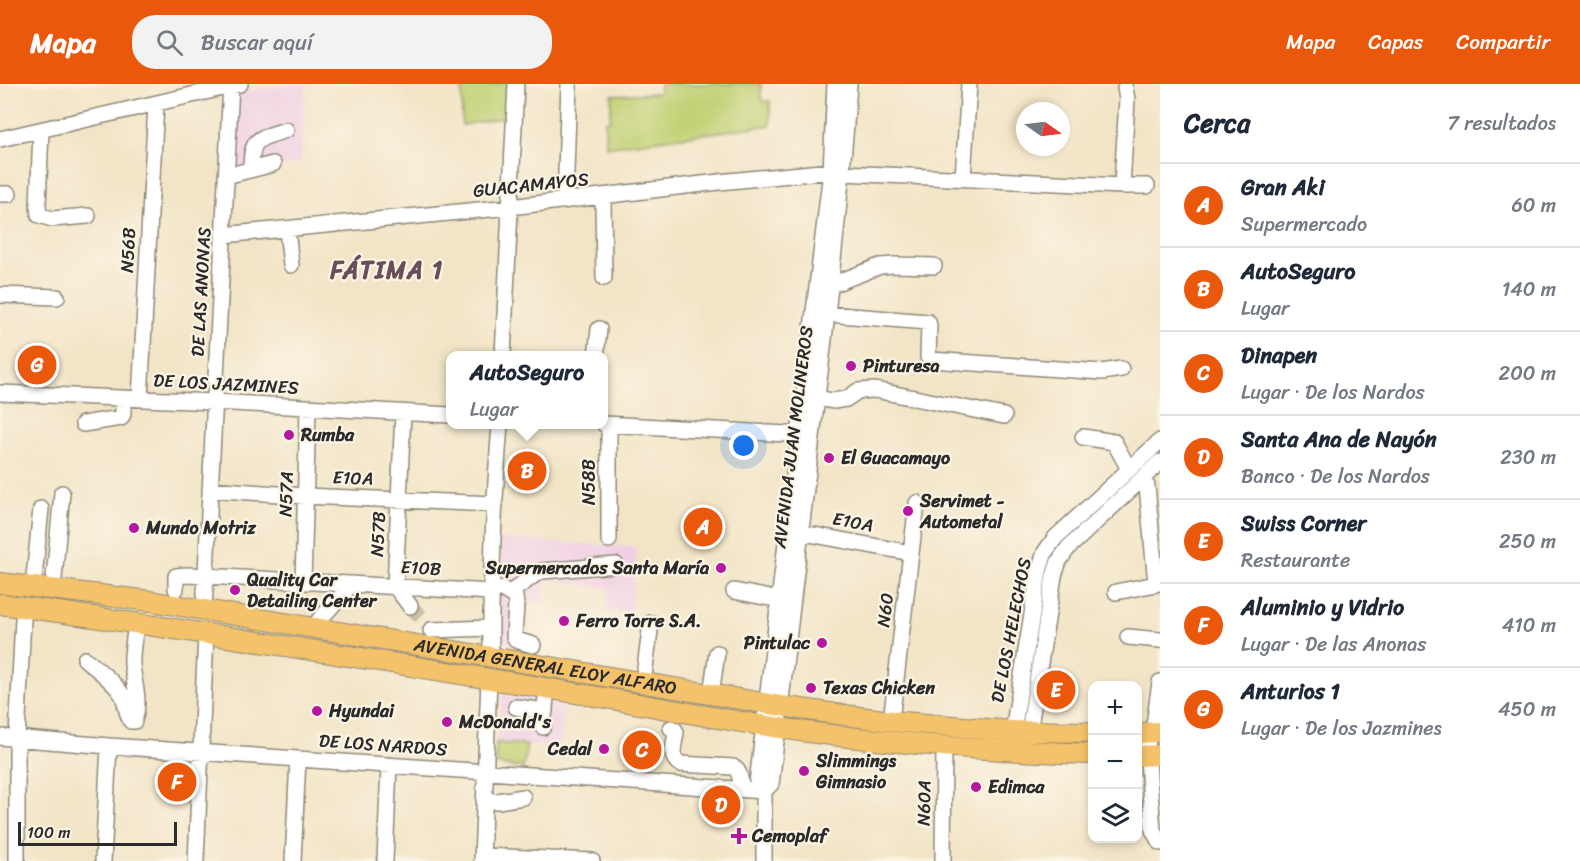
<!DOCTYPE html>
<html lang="es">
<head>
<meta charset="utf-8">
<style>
	:root { --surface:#fff; --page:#f2f2f3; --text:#1f2937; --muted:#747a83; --line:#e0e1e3; --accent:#ea580c }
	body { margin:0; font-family:Sriracha,sans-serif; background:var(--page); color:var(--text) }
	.controls { position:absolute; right:18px; bottom:18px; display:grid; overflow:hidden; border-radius:12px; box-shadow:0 3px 9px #0003 }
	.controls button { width:54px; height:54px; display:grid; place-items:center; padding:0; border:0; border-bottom:2px solid var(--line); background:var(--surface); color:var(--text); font:30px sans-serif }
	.compass { position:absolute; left:1016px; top:18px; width:54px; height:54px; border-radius:50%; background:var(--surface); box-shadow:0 3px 9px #0003; rotate:104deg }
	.scale { position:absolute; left:18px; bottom:15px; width:159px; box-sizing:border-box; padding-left:6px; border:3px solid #2b2b2b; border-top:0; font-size:16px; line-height:21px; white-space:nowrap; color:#2b2b2b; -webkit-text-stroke:4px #fcf5e5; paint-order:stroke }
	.you { position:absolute; left:744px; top:362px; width:21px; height:21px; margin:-15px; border:4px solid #fff; border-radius:50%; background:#1a73e8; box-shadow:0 0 0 9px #1a73e833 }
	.badge { display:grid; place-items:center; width:39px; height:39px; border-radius:50%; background:var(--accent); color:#fff; font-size:20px; font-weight:700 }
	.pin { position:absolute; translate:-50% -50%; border:3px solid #fff; box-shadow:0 2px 6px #0006 }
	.popup { position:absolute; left:446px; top:267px; width:162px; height:78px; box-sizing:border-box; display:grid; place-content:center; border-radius:12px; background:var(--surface); filter:drop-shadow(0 2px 4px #0005); font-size:20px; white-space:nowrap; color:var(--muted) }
	.popup b { font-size:22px; color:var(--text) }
	.popup::after { content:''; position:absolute; left:50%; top:100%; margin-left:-12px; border:12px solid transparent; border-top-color:var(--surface) }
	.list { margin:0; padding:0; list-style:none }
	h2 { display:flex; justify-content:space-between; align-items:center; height:78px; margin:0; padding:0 24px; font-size:26px }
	h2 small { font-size:20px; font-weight:400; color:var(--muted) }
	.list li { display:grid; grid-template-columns:39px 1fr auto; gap:18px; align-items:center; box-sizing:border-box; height:84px; padding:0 24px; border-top:2px solid var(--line) }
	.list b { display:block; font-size:22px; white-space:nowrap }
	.list p { margin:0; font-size:20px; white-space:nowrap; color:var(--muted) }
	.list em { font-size:20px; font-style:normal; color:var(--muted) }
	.icon { flex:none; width:33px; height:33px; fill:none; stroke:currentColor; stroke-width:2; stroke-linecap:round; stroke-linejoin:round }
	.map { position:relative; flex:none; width:1160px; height:777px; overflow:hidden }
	header { display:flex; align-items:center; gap:36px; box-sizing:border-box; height:84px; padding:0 30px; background:var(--accent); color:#fff }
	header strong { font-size:28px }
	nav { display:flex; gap:33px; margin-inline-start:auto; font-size:21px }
	.search { width:420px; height:54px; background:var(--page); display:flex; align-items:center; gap:15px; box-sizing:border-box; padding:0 21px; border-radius:24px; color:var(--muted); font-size:22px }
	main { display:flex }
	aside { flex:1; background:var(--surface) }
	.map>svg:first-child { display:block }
</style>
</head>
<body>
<header>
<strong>Mapa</strong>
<div class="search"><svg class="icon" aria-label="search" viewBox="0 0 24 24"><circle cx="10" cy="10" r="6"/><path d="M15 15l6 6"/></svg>Buscar aquí</div>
<nav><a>Mapa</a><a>Capas</a><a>Compartir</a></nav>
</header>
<main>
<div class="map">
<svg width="1160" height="777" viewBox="0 0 1160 777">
	<rect width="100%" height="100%" fill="#fcf5e5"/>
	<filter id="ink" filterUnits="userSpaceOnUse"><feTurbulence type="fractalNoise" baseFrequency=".0167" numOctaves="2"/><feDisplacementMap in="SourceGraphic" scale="12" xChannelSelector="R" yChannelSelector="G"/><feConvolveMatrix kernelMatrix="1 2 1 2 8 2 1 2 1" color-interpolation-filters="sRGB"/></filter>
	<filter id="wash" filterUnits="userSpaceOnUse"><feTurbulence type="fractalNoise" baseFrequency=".008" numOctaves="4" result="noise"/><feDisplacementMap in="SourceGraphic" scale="24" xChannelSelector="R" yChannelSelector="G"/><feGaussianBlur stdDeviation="1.35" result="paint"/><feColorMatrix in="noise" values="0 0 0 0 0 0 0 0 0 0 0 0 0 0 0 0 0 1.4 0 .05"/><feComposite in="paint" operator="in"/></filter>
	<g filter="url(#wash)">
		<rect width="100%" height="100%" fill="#f2e4c6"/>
		<path fill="#f1d0e4" d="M290 0H306L301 78 230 95 234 10Z
			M502 455 637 463 631 530 606 527 608 505 546 495 542 521 520 517 516 548 534 566 500 558 498 554Z
			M503 609 564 616 562 664 496 659Z"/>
		<path fill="#c1d073" stroke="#767e4f" stroke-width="1.5" d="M462 0H508L506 33 462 41Z
			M660 0H761V17H770V41L606 63 605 37 610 36 612 11 659 9Z
			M496 659 527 661 523 684 499 681 496 679Z"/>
	</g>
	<g filter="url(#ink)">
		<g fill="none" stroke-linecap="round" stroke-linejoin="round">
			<path stroke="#cabfa7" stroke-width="15" stroke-dasharray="15 8" stroke-linecap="butt" d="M410 522 424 536"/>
			<g stroke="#8e8878" stroke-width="18">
				<path id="minor" d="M41 46 38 122 39 131 52 135 88 132
					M0 55 240 0
					M251 85C251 53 258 55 286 46
					M226 92 273 80
					M963 94 969 0
					M1122 102 1127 15 1125 4
					M0 110H9
					M603 113 604 194
					M565 117 569 0
					M287 145 291 181
					M223 151 510 123 719 98 831 87 843 89 1122 102H1147
					M831 201 880 182 894 181 934 182
					M0 211 57 213
					M827 230 928 238 929 241 928 273 931 276 1102 288 1121 285
					M503 272 516 0
					M596 272 599 245
					M0 309 215 318 450 331
					M817 314 833 317 846 315 858 307 875 306 1004 332
					M140 315 156 20
					M403 329 395 502 410 522
					M83 340 121 334 123 330V315
					M604 340 807 351
					M1083 353 1114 358 1129 385
					M210 405 305 412 494 420
					M793 447 911 469
					M609 456V341
					M303 498 308 324
					M33 503 41 425
					M53 505 62 409
					M176 505V492L187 491 491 508
					M502 505 515 513 516 521 514 552 516 556 533 561
					M734 507 780 516
					M1116 508 1156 500 1147 402
					M510 509 537 489 542 487 616 481
					M204 527 231 0
					M312 544 352 500
					M431 546 491 544
					M1128 553 1160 556
					M491 573C490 495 494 418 500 340
					M85 575C96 584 114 598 121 609 127 617 125 628 131 637H134C141 615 134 602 132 581 131 567 135 552 136 538
					M643 599 651 539
					M711 610 717 569
					M516 623 545 627
					M891 637 917 419
					M543 643 547 604
					M671 644 675 646 676 648C675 660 668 673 680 680L733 683C741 687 740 697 742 705
					M1013 647 1039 487 1045 468 1055 454 1160 357
					M1029 648 1054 492 1059 477 1068 464 1160 378
					M1153 648 1160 598
					M1147 649 1149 694 1153 746 1160 759
					M0 653 109 662 764 707
					M764 707 771 700C785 584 798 468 812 353 827 235 841 118 849 0
					M484 717H498L523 713
					M482 772 592 777
					M17 777V654L23 535 25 523
					M103 777 109 662
					M196 777 206 550
					M293 777 298 675
					M385 777 389 681
					M482 777 489 595
					M764 777V707L757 699 831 87 835 0
					M943 777 944 662"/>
			</g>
			<g stroke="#8e8878" stroke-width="22">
				<g id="major">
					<path id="s1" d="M0 499 150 517 491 573 781 622 836 630 891 637 1013 647 1092 648"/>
					<path d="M0 520C192 546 384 577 575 609 656 622 735 639 816 649 908 661 1000 667 1092 670"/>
					<path d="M1138 649 1160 648"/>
					<path d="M1138 672 1160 671"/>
				</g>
			</g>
			<use href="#minor" stroke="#fff" stroke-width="15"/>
			<use href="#major" stroke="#f3c26a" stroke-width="20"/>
		</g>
	</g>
	<g fill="#b5179e" stroke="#fcf5e5" stroke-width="2">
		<circle cx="851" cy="282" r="6"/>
		<circle cx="289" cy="351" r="6"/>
		<circle cx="829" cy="374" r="6"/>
		<circle cx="908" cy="427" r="6"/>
		<circle cx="134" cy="444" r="6"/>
		<circle cx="721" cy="484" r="6"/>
		<circle cx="235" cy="506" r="6"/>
		<circle cx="564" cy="537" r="6"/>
		<circle cx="822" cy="559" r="6"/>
		<circle cx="811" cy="604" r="6"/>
		<circle cx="317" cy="627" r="6"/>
		<circle cx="447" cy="638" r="6"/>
		<circle cx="604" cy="665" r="6"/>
		<circle cx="804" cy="687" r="6"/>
		<circle cx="976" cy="703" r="6"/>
		<path d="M736 743h6v6h6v6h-6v6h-6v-6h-6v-6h6z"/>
	</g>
	<g text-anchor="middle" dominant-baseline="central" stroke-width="4.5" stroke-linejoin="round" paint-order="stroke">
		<g font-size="18" fill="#2b2b2b" stroke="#fcf5e5">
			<text transform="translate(531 101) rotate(-6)">GUACAMAYOS</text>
			<text transform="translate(128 166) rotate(-87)">N56B</text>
			<text transform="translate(201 208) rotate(-87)">DE LAS ANONAS</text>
			<text transform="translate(226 300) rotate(3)">DE LOS JAZMINES</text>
			<text transform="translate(793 353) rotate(-83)">AVENIDA JUAN MOLINEROS</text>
			<text transform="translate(353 394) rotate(2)">E10A</text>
			<text transform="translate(589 398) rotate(-90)">N58B</text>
			<text transform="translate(286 410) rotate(-88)">N57A</text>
			<text transform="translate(853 438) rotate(11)">E10A</text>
			<text transform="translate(378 450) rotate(-87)">N57B</text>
			<text transform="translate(421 484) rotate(3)">E10B</text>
			<text transform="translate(885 526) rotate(-83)">N60</text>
			<text transform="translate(1011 546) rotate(-79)">DE LOS HELECHOS</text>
			<text stroke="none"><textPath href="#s1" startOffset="552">AVENIDA GENERAL ELOY ALFARO</textPath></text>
			<text transform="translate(383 661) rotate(4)">DE LOS NARDOS</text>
			<text transform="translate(924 719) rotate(-89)">N60A</text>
		</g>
		<g font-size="18" font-weight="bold" fill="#2b2b2b" stroke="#fcf5e5" text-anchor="start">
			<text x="863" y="282">Pinturesa</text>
			<text x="301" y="351">Rumba</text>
			<text x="841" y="374">El Guacamayo</text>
			<text x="920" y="417">Servimet -<tspan x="920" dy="21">Autometal</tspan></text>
			<text x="146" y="444">Mundo Motriz</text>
			<text x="709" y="484" text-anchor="end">Supermercados Santa María</text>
			<text x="247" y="496">Quality Car<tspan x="247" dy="21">Detailing Center</tspan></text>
			<text x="576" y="537">Ferro Torre S.A.</text>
			<text x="810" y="559" text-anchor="end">Pintulac</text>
			<text x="823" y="604">Texas Chicken</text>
			<text x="329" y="627">Hyundai</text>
			<text x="459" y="638">McDonald's</text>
			<text x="592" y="665" text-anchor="end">Cedal</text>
			<text x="816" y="677">Slimmings<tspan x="816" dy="21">Gimnasio</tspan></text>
			<text x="988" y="703">Edimca</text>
			<text x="752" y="752">Cemoplaf</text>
		</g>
		<g font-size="24" font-weight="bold" letter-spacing="1.5" fill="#684f59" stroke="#fcf5e5">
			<text x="387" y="186">FÁTIMA 1</text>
		</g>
	</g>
</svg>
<div class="controls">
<button>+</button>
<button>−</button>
<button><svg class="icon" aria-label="layers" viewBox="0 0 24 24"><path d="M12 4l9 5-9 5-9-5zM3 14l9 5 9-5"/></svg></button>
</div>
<svg class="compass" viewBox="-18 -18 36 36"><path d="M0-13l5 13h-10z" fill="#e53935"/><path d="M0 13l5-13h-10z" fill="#747a83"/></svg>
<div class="scale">100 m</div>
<div class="you"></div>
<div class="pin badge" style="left:703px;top:443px">A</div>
<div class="pin badge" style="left:527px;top:387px">B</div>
<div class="popup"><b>AutoSeguro</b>Lugar</div>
<div class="pin badge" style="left:642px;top:666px">C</div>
<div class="pin badge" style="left:721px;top:721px">D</div>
<div class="pin badge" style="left:1056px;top:606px">E</div>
<div class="pin badge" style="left:177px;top:698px">F</div>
<div class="pin badge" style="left:37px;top:281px">G</div>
</div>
<aside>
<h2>Cerca<small>7 resultados</small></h2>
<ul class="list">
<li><span class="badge">A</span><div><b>Gran Aki</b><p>Supermercado</p></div><em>60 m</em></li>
<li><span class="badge">B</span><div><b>AutoSeguro</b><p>Lugar</p></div><em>140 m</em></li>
<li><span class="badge">C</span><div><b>Dinapen</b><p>Lugar · De los Nardos</p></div><em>200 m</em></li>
<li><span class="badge">D</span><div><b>Santa Ana de Nayón</b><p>Banco · De los Nardos</p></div><em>230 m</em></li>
<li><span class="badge">E</span><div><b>Swiss Corner</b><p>Restaurante</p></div><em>250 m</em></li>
<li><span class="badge">F</span><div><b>Aluminio y Vidrio</b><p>Lugar · De las Anonas</p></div><em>410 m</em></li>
<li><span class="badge">G</span><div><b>Anturios 1</b><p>Lugar · De los Jazmines</p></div><em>450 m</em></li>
</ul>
</aside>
</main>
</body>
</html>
